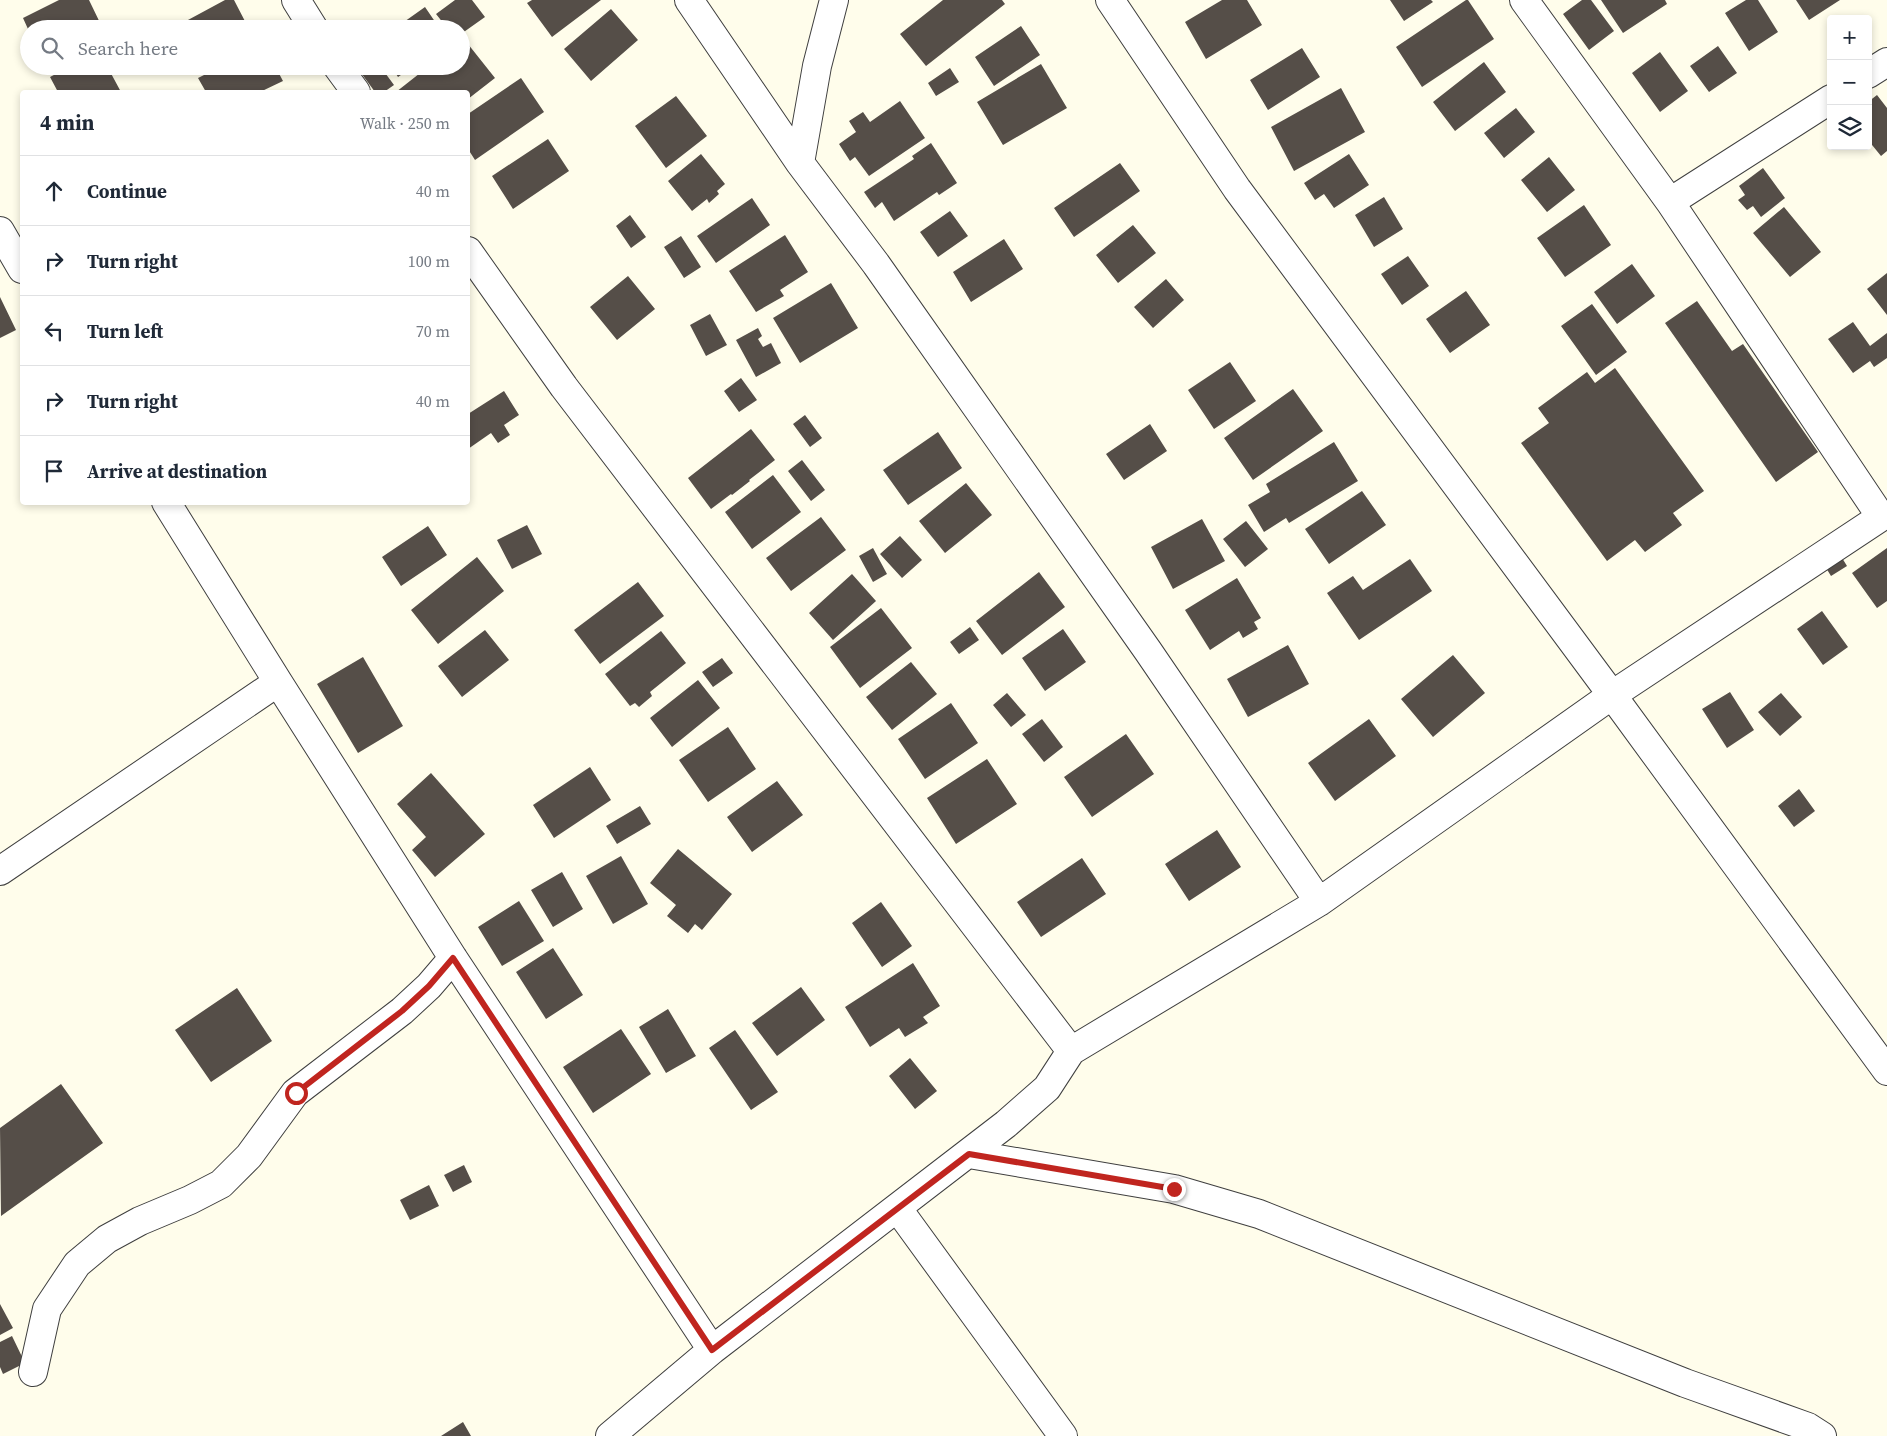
<!DOCTYPE html>
<html lang="en">
<head>
<meta charset="utf-8">
<style>
	:root { --surface:#fff; --page:#f6f6f7; --text:#1f2937; --muted:#747a83; --line:#e0e1e3 }
	body { margin:0; font-family:"Source Serif 4",serif; background:var(--page); color:var(--text) }
	.controls { position:absolute; right:15px; top:15px; display:grid; overflow:hidden; border-radius:5px; box-shadow:0 2px 8px #0003 }
	.controls button { width:45px; height:45px; display:grid; place-items:center; padding:0; border:0; border-bottom:1px solid var(--line); background:var(--surface); color:var(--text); font:25px sans-serif }
	.stop { position:absolute; width:15px; height:15px; margin:-11px; border:4px solid #c0251f; border-radius:50%; background:#fff }
	.stop.end { background:#c0251f; border-color:#fff; box-shadow:0 1px 5px #0008 }
	.list { margin:0; padding:0; list-style:none }
	h2 { display:flex; justify-content:space-between; align-items:center; height:65px; margin:0; padding:0 20px; font-size:21px }
	h2 small { font-size:16px; font-weight:400; color:var(--muted) }
	.list li { display:grid; grid-template-columns:32px 1fr auto; gap:15px; align-items:center; box-sizing:border-box; height:70px; padding:0 20px; border-top:1px solid var(--line) }
	.list b { display:block; font-size:19px; white-space:nowrap }
	.list em { font-size:16px; font-style:normal; color:var(--muted) }
	.icon { flex:none; width:28px; height:28px; fill:none; stroke:currentColor; stroke-width:2; stroke-linecap:round; stroke-linejoin:round }
	.map { position:relative; flex:none; width:1887px; height:1436px; overflow:hidden }
	.search { position:absolute; background:var(--surface); box-shadow:0 2px 8px #0003; left:20px; top:20px; width:450px; height:55px; display:flex; align-items:center; gap:12px; box-sizing:border-box; padding:0 18px; border-radius:28px; color:var(--muted); font-size:19px }
	.panel { position:absolute; background:var(--surface); box-shadow:0 2px 8px #0003; left:20px; top:90px; width:450px; height:415px; border-radius:5px }
	.map>svg:first-child { display:block }
</style>
</head>
<body>
<div class="map">
<svg width="1887" height="1436" viewBox="0 0 1887 1436">
	<rect width="100%" height="100%" fill="#fffdeb"/>
	<path fill="#554e48" d="M59 0H89L103 29H28L23 18Z
		M225 0H234L249 29H176L175 27Z
		M455 0H472L485 17 461 34V29H448L436 14Z
		M532 0H601L552 37 527 3Z
		M943 0H1002L1005 4 926 66 900 34Z
		M1222 0H1247L1262 25 1206 59 1185 22Z
		M1390 0H1431L1433 2 1404 21Z
		M1466 0H1468L1494 39 1422 87 1396 47Z
		M1582 0H1591L1614 31 1589 50 1563 14Z
		M1601 0H1665L1667 4 1623 33Z
		M1746 0H1758L1778 32 1749 51 1725 13Z
		M1796 0H1840L1809 20Z
		M425 7 440 29H394Z
		M611 9 638 40 591 81 564 49Z
		M1021 26 1040 55 994 86 975 57Z
		M464 39 495 78 468 99V92H396L429 66H461V41Z
		M1718 46 1737 73 1709 92 1690 66Z
		M1302 48 1320 77 1268 110 1250 80Z
		M1660 52 1688 91 1660 112 1632 73Z
		M1484 62 1506 92 1455 131 1433 102Z
		M1041 64 1067 108 1003 145 977 102Z
		M71 66H107L121 92H58L50 77Z
		M222 66H275L283 81 260 92H206L198 78Z
		M356 66H380L394 85 384 92H375Z
		M391 66H414L398 77Z
		M950 68 959 82 936 96 928 83Z
		M521 78 544 112 475 160 468 149V114Z
		M1341 88 1365 132 1294 171 1271 127Z
		M1877 95 1887 108V151L1881 156 1868 140V102Z
		M676 96 707 136 666 168 635 126Z
		M900 101 925 138 869 176 855 157 850 161 839 144 856 132 849 121 863 112 870 122Z
		M1516 108 1535 132 1504 158 1484 133Z
		M548 139 569 171 513 209 492 176Z
		M931 143 957 183 939 195 937 192 894 221 882 202 875 208 864 192 914 159 912 156Z
		M701 154 725 184 717 191 719 194 709 203 707 199 692 211 668 181Z
		M1349 154 1369 185 1334 208 1324 194 1315 200 1304 183Z
		M1549 157 1575 190 1547 212 1521 180Z
		M1120 163 1140 191 1074 237 1054 208Z
		M1763 168 1785 198 1761 217 1753 206 1747 210 1738 200 1745 195 1739 186Z
		M1384 197 1403 229 1374 247 1355 215Z
		M752 198 770 225 716 263 697 236Z
		M1584 205 1611 245 1565 277 1537 238Z
		M1784 207 1821 252 1790 277 1753 233Z
		M950 211 968 236 938 257 920 232Z
		M630 215 646 237 631 248 616 226Z
		M1133 225 1156 253 1118 283 1096 255Z
		M785 235 808 272 780 290 784 296 756 312 729 271Z
		M681 236 701 267 684 278 664 247Z
		M1004 239 1023 269 971 302 953 272Z
		M1408 256 1429 286 1402 305 1381 274Z
		M1632 264 1655 296 1617 324 1594 292Z
		M1887 273V315L1867 289Z
		M628 276 655 309 617 340 590 307Z
		M1166 279 1184 300 1153 328 1134 307Z
		M831 283 858 328 800 363 773 318Z
		M1466 291 1490 325 1450 353 1426 319Z
		M0 297 16 330 0 338Z
		M1697 301 1732 351 1743 344 1818 452 1776 482 1665 323Z
		M1592 304 1627 352 1596 375 1561 326Z
		M710 314 727 345 706 356 690 325Z
		M1853 322 1870 346 1887 333V358L1874 367 1870 361 1853 373 1828 339Z
		M758 328 762 336 758 339 763 347 771 343 781 363 756 377 736 340Z
		M1230 362 1256 401 1214 429 1188 390Z
		M1615 368 1704 491 1673 513 1682 525 1645 552 1635 540 1607 561 1521 443 1549 423 1538 408 1587 372 1595 383Z
		M741 378 757 400 739 412 724 391Z
		M1293 389 1323 431 1253 480 1224 438Z
		M504 391 519 415 504 425 510 435 498 443 491 433 468 449V414Z
		M805 415 822 438 810 447 793 424Z
		M1150 424 1167 451 1124 480 1106 454Z
		M751 429 775 460 749 480 750 481 732 495 731 494 711 509 688 478Z
		M938 432 962 468 908 505 883 470Z
		M1334 442 1358 481 1289 523 1286 518 1264 532 1248 505 1270 492 1266 484Z
		M802 460 825 490 811 501 788 471Z
		M773 475 801 512 752 549 725 512Z
		M966 483 992 515 945 553 919 521Z
		M1362 491 1386 525 1329 564 1305 529Z
		M821 517 846 550 791 591 766 558Z
		M1202 519 1225 561 1173 589 1151 547Z
		M1246 521 1268 549 1245 567 1223 539Z
		M527 525 542 554 512 569 497 540Z
		M428 526 447 555 401 586 382 557Z
		M900 536 922 560 902 578 880 554Z
		M1831 540 1847 566 1831 576 1815 550Z
		M873 548 887 574 873 582 859 556Z
		M1887 548V601L1877 608 1852 573Z
		M477 557 504 591 438 644 411 610Z
		M1410 559 1432 591 1359 640 1327 593 1353 576 1363 590Z
		M1039 572 1065 607 1002 655 976 621Z
		M852 574 876 601 833 640 809 613Z
		M1237 578 1261 618 1254 622 1258 629 1243 638 1239 631 1210 650 1185 610Z
		M638 582 664 616 600 664 574 630Z
		M881 608 912 648 860 688 830 647Z
		M1822 611 1848 647 1823 665 1797 629Z
		M970 627 979 640 959 654 950 642Z
		M1063 629 1086 662 1045 691 1022 658Z
		M485 630 509 660 462 697 438 666Z
		M661 631 686 663 650 692 652 696 639 707 635 703 630 706 605 674Z
		M1288 645 1309 684 1248 717 1227 679Z
		M1453 655 1485 693 1433 737 1401 699Z
		M363 657 403 726 358 753 317 684Z
		M722 658 733 673 713 687 702 672Z
		M911 662 937 694 892 730 866 697Z
		M698 680 720 708 672 747 650 718Z
		M1730 692 1754 730 1727 748 1702 709Z
		M1007 693 1026 715 1011 727 993 705Z
		M1781 693 1802 717 1780 736 1758 712Z
		M951 703 978 743 925 779 898 739Z
		M1042 719 1063 747 1044 762 1022 734Z
		M1369 719 1396 756 1335 801 1308 763Z
		M728 727 756 769 708 802 679 760Z
		M1126 734 1154 774 1092 817 1064 777Z
		M987 759 1017 804 956 844 927 798Z
		M590 767 611 800 554 838 533 805Z
		M431 773 485 834 435 877 412 850 426 837 397 804Z
		M777 781 803 815 752 852 727 817Z
		M1799 789 1815 811 1794 827 1778 806Z
		M640 806 651 824 617 844 606 826Z
		M1217 830 1241 867 1189 901 1165 864Z
		M678 849 732 894 702 930 695 924 688 933 667 916 676 905 650 883Z
		M621 856 648 904 613 924 586 876Z
		M1082 858 1106 894 1041 937 1017 902Z
		M562 872 583 909 553 927 531 890Z
		M519 901 544 941 502 966 478 927Z
		M881 902 912 946 882 967 852 923Z
		M553 948 583 995 546 1019 516 972Z
		M913 963 940 1006 923 1017 928 1023 905 1037 899 1028 870 1047 845 1007Z
		M801 987 825 1020 777 1056 752 1023Z
		M237 988 272 1041 211 1082 175 1030Z
		M668 1009 696 1056 666 1073 639 1027Z
		M621 1029 651 1074 593 1113 563 1067Z
		M735 1030 778 1092 751 1110 709 1048Z
		M910 1058 937 1091 915 1109 889 1076Z
		M61 1084 103 1143 1 1216 0 1128Z
		M464 1165 472 1182 453 1192 444 1175Z
		M429 1185 439 1206 410 1220 400 1200Z
		M0 1304 13 1328 0 1335Z
		M12 1336 25 1363 3 1374 0 1367V1342Z
		M463 1422 471 1436H441Z"/>
	<g fill="none" stroke-linecap="round" stroke-linejoin="round">
		<g stroke="#3f3f3f" stroke-width="30">
			<path id="minor" d="M296 0 314 29
				M689 0 800 163 876 264 1148 651 1319 902
				M1524 0 1670 202 1831 99
				M337 66 356 92
				M1868 74 1887 62
				M800 163 817 66 834 0
				M0 231 22 269
				M468 251 564 387 1071 1051
				M166 502 278 682 453 958 712 1350 1006 1124 1047 1088 1071 1051 1319 902 1612 695 1881 517 1670 202
				M0 871 278 682
				M969 1154 1174 1189 1259 1214 1685 1383 1808 1427 1822 1436
				M898 1209 1063 1436
				M33 1372 47 1309 77 1264 107 1239 140 1221 190 1200 221 1184 249 1156 295 1093 402 1011 429 986 453 958
				M610 1436 712 1350"/>
		</g>
		<g stroke="#3f3f3f" stroke-width="30">
			<path id="tertiary" d="M1110 0 1237 189 1612 695 1887 1071"/>
		</g>
		<use href="#minor" stroke="#fff" stroke-width="28"/>
		<use href="#tertiary" stroke="#fff" stroke-width="28"/>
	</g>
	<g fill="none" stroke-linecap="round" stroke-linejoin="round">
		<path stroke="#c0251f" stroke-width="6" d="M296 1093 402 1011 429 986 453 958 712 1350 969 1154 1174 1189"/>
	</g>
</svg>
<div class="controls">
<button>+</button>
<button>−</button>
<button><svg class="icon" aria-label="layers" viewBox="0 0 24 24"><path d="M12 4l9 5-9 5-9-5zM3 14l9 5 9-5"/></svg></button>
</div>
<div class="stop" style="left:296px;top:1093px"></div>
<div class="stop end" style="left:1174px;top:1189px"></div>
<div class="search"><svg class="icon" aria-label="search" viewBox="0 0 24 24"><circle cx="10" cy="10" r="6"/><path d="M15 15l6 6"/></svg>Search here</div>
<section class="panel">
<h2>4 min<small>Walk · 250 m</small></h2>
<ul class="list">
<li><svg class="icon" aria-label="ahead" viewBox="0 0 24 24"><path d="M12 20V5M6 11l6-6 6 6"/></svg><div><b>Continue</b></div><em>40 m</em></li>
<li><svg class="icon" aria-label="right" viewBox="0 0 24 24"><path d="M7 20v-9h11M14 6l5 5-5 5"/></svg><div><b>Turn right</b></div><em>100 m</em></li>
<li><svg class="icon" aria-label="left" viewBox="0 0 24 24"><path d="M17 20v-9H6M10 6l-5 5 5 5"/></svg><div><b>Turn left</b></div><em>70 m</em></li>
<li><svg class="icon" aria-label="right" viewBox="0 0 24 24"><path d="M7 20v-9h11M14 6l5 5-5 5"/></svg><div><b>Turn right</b></div><em>40 m</em></li>
<li><svg class="icon" aria-label="arrive" viewBox="0 0 24 24"><path d="M6 21V4h12l-3 4 3 4H6"/></svg><div><b>Arrive at destination</b></div></li>
</ul>
</section>
</div>
</body>
</html>
